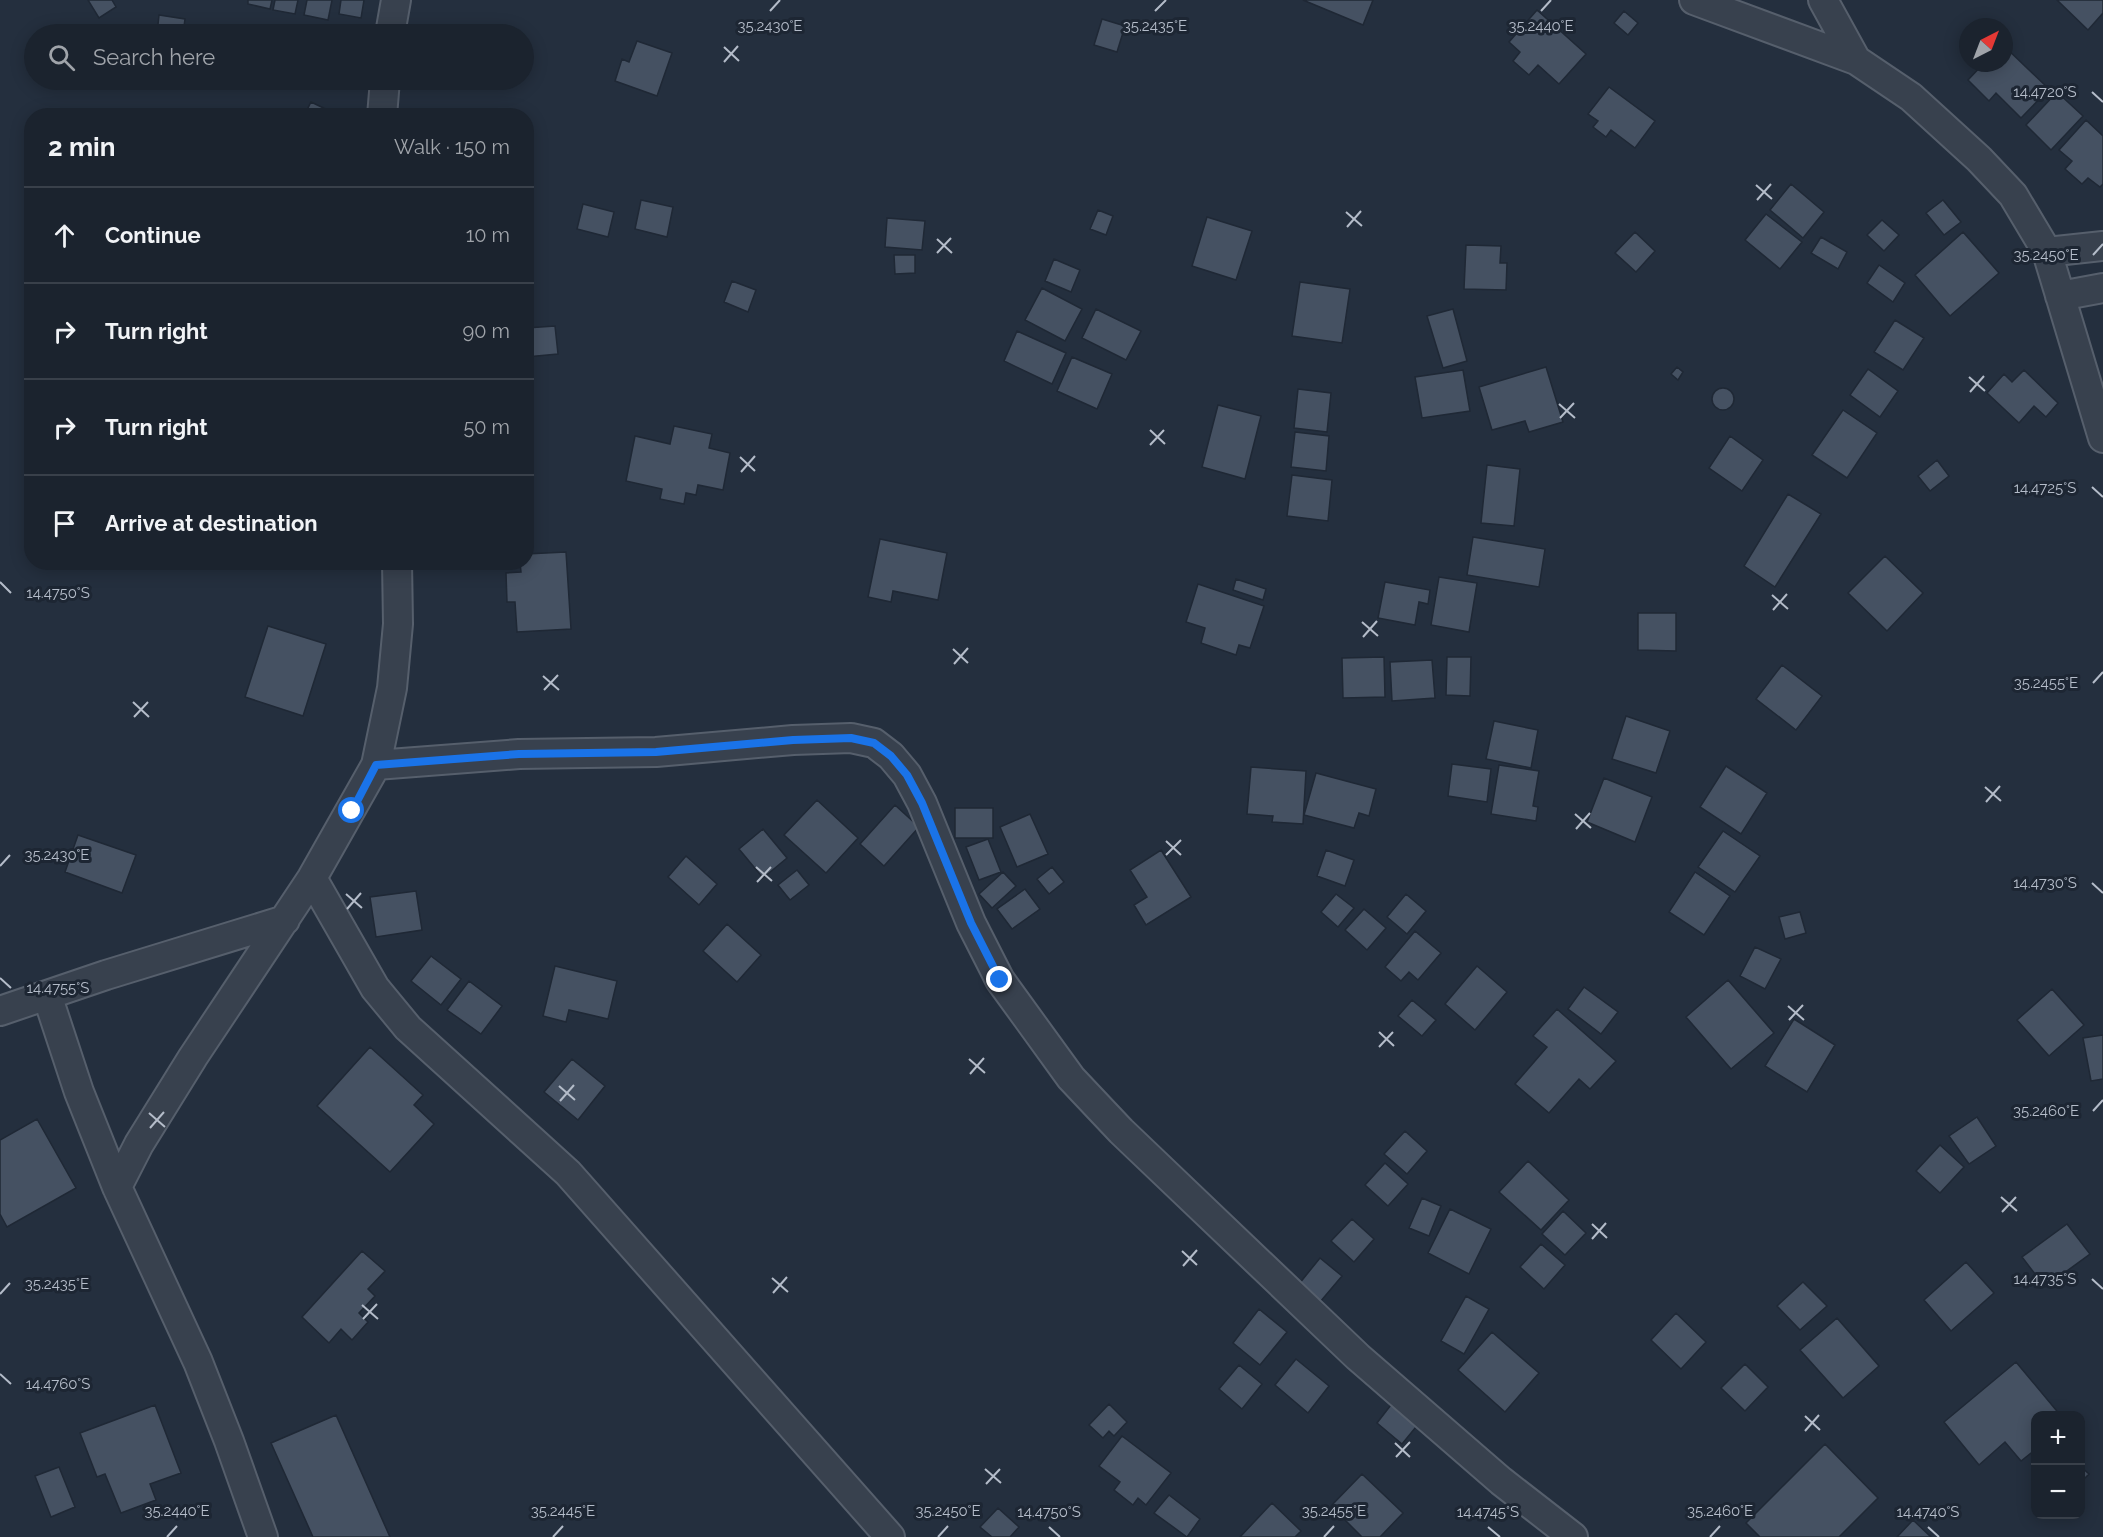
<!DOCTYPE html>
<html lang="en">
<head>
<meta charset="utf-8">
<style>
	:root { --surface:#1b232e; --page:#282f3a; --text:#f1f3f6; --muted:#a0a4aa; --line:#39404a }
	body { margin:0; font-family:Raleway,sans-serif; background:var(--page); color:var(--text) }
	.controls { position:absolute; right:18px; bottom:18px; display:grid; overflow:hidden; border-radius:12px; box-shadow:0 3px 15px #0003 }
	.controls button { width:54px; height:54px; display:grid; place-items:center; padding:0; border:0; border-bottom:2px solid var(--line); background:var(--surface); color:var(--text); font:30px sans-serif }
	.compass { position:absolute; left:1959px; top:18px; width:54px; height:54px; border-radius:50%; background:var(--surface); box-shadow:0 3px 15px #0003; rotate:42deg }
	.stop { position:absolute; width:18px; height:18px; margin:-14px; border:4px solid #1a73e8; border-radius:50%; background:#fff }
	.stop.end { background:#1a73e8; border-color:#fff; box-shadow:0 2px 6px #0008 }
	.list { margin:0; padding:0; list-style:none }
	h2 { display:flex; justify-content:space-between; align-items:center; height:78px; margin:0; padding:0 24px; font-size:26px }
	h2 small { font-size:20px; font-weight:400; color:var(--muted) }
	.list li { display:grid; grid-template-columns:39px 1fr auto; gap:18px; align-items:center; box-sizing:border-box; height:96px; padding:0 24px; border-top:2px solid var(--line) }
	.list b { display:block; font-size:22px; white-space:nowrap }
	.list em { font-size:20px; font-style:normal; color:var(--muted) }
	.icon { flex:none; width:33px; height:33px; fill:none; stroke:currentColor; stroke-width:2; stroke-linecap:round; stroke-linejoin:round }
	.map { position:relative; flex:none; width:2103px; height:1537px; overflow:hidden }
	.search { position:absolute; background:var(--surface); box-shadow:0 3px 15px #0003; left:24px; top:24px; width:510px; height:66px; display:flex; align-items:center; gap:15px; box-sizing:border-box; padding:0 21px; border-radius:33px; color:var(--muted); font-size:22px }
	.panel { position:absolute; background:var(--surface); box-shadow:0 3px 15px #0003; left:24px; top:108px; width:510px; height:462px; border-radius:24px }
	.map>svg:first-child { display:block }
</style>
</head>
<body>
<div class="map">
<svg width="2103" height="1537" viewBox="0 0 2103 1537">
	<rect width="100%" height="100%" fill="#242f3e"/>
	<path fill="#455162" stroke="#1f2835" stroke-width="1.5" d="M88 0H112L116 7 99 18Z
		M248 0H272L270 9 248 4Z
		M275 0H298L295 14 273 10Z
		M307 0H332L328 20 304 15Z
		M341 0H364L361 18 339 14Z
		M1303 0H1373L1363 25Z
		M2057 0H2103V13L2088 30Z
		M1537 10 1586 54 1559 84 1538 65 1529 75 1513 61 1520 52 1509 42Z
		M1624 11 1638 23 1628 35 1614 23Z
		M159 15 185 19 183 34H157Z
		M1102 19 1125 26 1117 52 1094 45Z
		M258 29 281 34H257Z
		M637 41 672 53 657 96 615 81 622 59 629 62Z
		M2004 46 2049 89 2021 118 1996 93 1989 101 1968 80 1984 63H2004Z
		M1609 87 1655 121 1635 148 1611 130 1606 137 1593 127 1598 121 1588 114Z
		M2057 92 2083 116 2051 150 2026 125Z
		M311 102 334 113 332 116H304Z
		M2086 120 2103 136V184L2100 187 2088 178 2082 184 2065 169 2072 161 2059 150Z
		M1791 184 1824 212 1803 238 1770 210Z
		M641 200 673 207 667 237 635 229Z
		M1943 200 1961 222 1944 235 1926 213Z
		M583 204 614 212 608 237 577 229Z
		M1098 210 1113 216 1106 235 1090 229Z
		M1766 214 1802 242 1780 269 1745 240Z
		M1207 217 1252 231 1236 280 1192 266Z
		M887 218 925 221 922 250 885 247Z
		M1882 220 1899 235 1884 251 1867 235Z
		M1635 232 1655 251 1636 272 1615 253Z
		M1963 232 1999 273 1950 316 1915 275Z
		M1821 237 1847 252 1838 269 1811 253Z
		M1466 245 1501 246 1500 263H1507L1506 290 1464 289Z
		M894 255H915V273L895 274Z
		M1054 259 1080 270 1071 292 1045 281Z
		M1879 265 1905 283 1893 302 1867 283Z
		M732 281 756 290 748 312 724 302Z
		M1300 282 1350 289 1342 343 1292 336Z
		M1042 288 1082 309 1065 341 1025 320Z
		M1096 309 1141 331 1126 360 1082 338Z
		M1453 309 1467 361 1443 368 1427 316Z
		M1895 320 1924 338 1903 370 1874 352Z
		M555 326 558 354 526 357V328Z
		M1017 331 1066 353 1052 384 1004 361Z
		M1072 357 1112 374 1097 409 1057 391Z
		M1546 367 1563 422 1529 432 1525 421 1492 430 1479 387Z
		M1677 367 1683 372 1678 380 1671 374Z
		M1868 369 1898 391 1880 417 1850 395Z
		M1463 370 1470 411 1422 418 1415 377Z
		M2024 370 2058 403 2046 417 2034 406 2019 423 1987 393 2004 374 2012 382Z
		M1712 399a11 11 0 1 1 22 0a11 11 0 1 1-22 0Z
		M1298 389 1331 393 1327 432 1294 428Z
		M1218 405 1261 416 1245 479 1202 467Z
		M1843 410 1877 433 1847 478 1812 455Z
		M674 426 712 434 709 448 730 453 723 490 698 485 696 495 686 493 684 504 660 499 662 489 626 481 635 436 670 444Z
		M1295 432 1329 436 1326 471 1291 467Z
		M1730 436 1763 460 1742 491 1709 468Z
		M1937 460 1949 476 1930 491 1918 476Z
		M1487 465 1520 469 1514 526 1481 523Z
		M1292 475 1332 480 1328 521 1287 516Z
		M1788 494 1821 514 1775 587 1744 566Z
		M1473 537 1545 549 1539 587 1467 575Z
		M880 539 947 553 938 600 893 591 891 602 868 597Z
		M566 552 571 629 517 632 515 602H507L506 573 521 572 520 562H526V554Z
		M1885 556 1923 593 1887 631 1848 593Z
		M1439 577 1477 583 1469 632 1431 625Z
		M1236 579 1266 589 1263 600 1233 590Z
		M1385 582 1430 590 1428 604 1419 602 1415 625 1378 618Z
		M1198 584 1264 606 1250 648 1239 645 1236 655 1201 643 1205 628 1186 622Z
		M1638 613H1676V651L1638 650Z
		M268 626 326 644 303 716 245 697Z
		M1384 657 1385 697 1343 698 1342 658Z
		M1447 657H1471L1470 696 1446 695Z
		M1432 660 1435 698 1392 701 1390 662Z
		M1782 665 1822 696 1796 730 1756 699Z
		M1626 716 1670 731 1656 773 1612 759Z
		M1494 721 1538 730 1531 768 1486 759Z
		M1452 764 1491 769 1487 802 1448 796Z
		M1499 765 1539 771 1533 806 1538 807 1536 821 1491 814Z
		M1726 766 1767 793 1741 834 1700 807Z
		M1251 767 1306 771 1303 824 1272 822 1273 816 1247 814Z
		M1316 773 1376 789 1369 816 1359 813 1354 828 1304 815Z
		M1604 778 1652 797 1635 842 1587 822Z
		M817 800 858 838 826 873 784 835Z
		M895 805 919 827 884 866 860 844Z
		M955 808H993V838H955Z
		M1030 814 1048 854 1017 867 1000 827Z
		M763 829 787 858 763 878 739 849Z
		M1723 831 1760 856 1735 892 1698 867Z
		M78 835 136 855 122 893 65 872Z
		M988 839 1001 872 979 880 966 847Z
		M1161 850 1191 897 1146 925 1134 905 1147 897 1130 870Z
		M1326 850 1354 860 1345 886 1317 876Z
		M686 856 717 884 699 905 668 877Z
		M1052 867 1064 882 1049 894 1037 879Z
		M797 870 809 885 790 900 778 885Z
		M1003 872 1016 886 992 908 979 894Z
		M1695 872 1730 896 1704 935 1669 912Z
		M1025 889 1040 909 1012 929 997 909Z
		M416 891 422 930 376 937 370 897Z
		M1336 894 1354 908 1338 927 1321 912Z
		M1406 894 1426 911 1407 934 1387 917Z
		M1364 909 1386 928 1367 950 1345 930Z
		M1800 912 1806 933 1785 939 1779 917Z
		M727 924 761 955 737 982 703 951Z
		M1415 931 1441 953 1418 980 1409 972 1401 981 1385 967Z
		M1755 947 1781 959 1765 989 1740 976Z
		M431 956 461 979 441 1005 411 981Z
		M555 966 617 981 608 1019 569 1010 566 1022 543 1016Z
		M1477 966 1507 992 1475 1030 1445 1004Z
		M1728 980 1774 1033 1731 1069 1686 1017Z
		M469 981 502 1006 481 1034 447 1010Z
		M1584 987 1618 1012 1601 1034 1568 1009Z
		M2052 989 2084 1025 2049 1056 2017 1020Z
		M1412 1000 1436 1020 1422 1036 1398 1016Z
		M1557 1009 1616 1061 1590 1089 1579 1079 1549 1113 1515 1084 1547 1047 1533 1036Z
		M1794 1019 1835 1045 1807 1092 1765 1066Z
		M2103 1035V1079L2091 1081 2083 1038Z
		M370 1047 423 1095 414 1105 434 1124 390 1172 317 1106Z
		M572 1059 605 1086 578 1120 544 1092Z
		M1977 1117 1996 1146 1969 1164 1949 1136Z
		M37 1119 76 1188 7 1227 0 1214V1140Z
		M1405 1131 1427 1151 1407 1174 1384 1154Z
		M1940 1145 1964 1167 1940 1193 1916 1171Z
		M1528 1161 1569 1200 1541 1230 1499 1192Z
		M1385 1163 1408 1184 1388 1206 1365 1185Z
		M1422 1198 1441 1206 1429 1236 1409 1228Z
		M1450 1209 1491 1229 1469 1274 1428 1253Z
		M1563 1211 1586 1233 1565 1255 1542 1234Z
		M1352 1219 1374 1239 1354 1262 1331 1241Z
		M2067 1224 2090 1254 2045 1287 2022 1257Z
		M1541 1244 1565 1265 1544 1289 1520 1267Z
		M362 1251 385 1271 368 1289 375 1296 359 1313 368 1322 352 1340 341 1329 329 1343 302 1317Z
		M1320 1258 1342 1276 1320 1302 1299 1284Z
		M1966 1262 1994 1293 1951 1331 1924 1300Z
		M1803 1282 1827 1306 1800 1330 1777 1306Z
		M1466 1296 1489 1309 1464 1354 1441 1341Z
		M1259 1309 1287 1332 1260 1365 1233 1343Z
		M1676 1313 1706 1342 1681 1369 1651 1340Z
		M1837 1318 1879 1366 1843 1398 1800 1350Z
		M1492 1332 1539 1373 1505 1412 1458 1370Z
		M1296 1359 1329 1386 1308 1413 1275 1385Z
		M2016 1362 2061 1416H2036V1449L2021 1461 2005 1442 1979 1465 1944 1422Z
		M1745 1364 1768 1387 1745 1411 1721 1388Z
		M1239 1365 1262 1384 1242 1409 1219 1389Z
		M1394 1401 1420 1422 1402 1444 1377 1423Z
		M1109 1404 1127 1422 1114 1436 1109 1431 1103 1438 1089 1425Z
		M155 1405 181 1473 150 1484 156 1500 121 1513 105 1474 97 1477 80 1433Z
		M336 1415 390 1537H313L271 1443Z
		M1122 1436 1171 1473 1146 1505 1138 1498 1133 1505 1114 1490 1120 1482 1099 1466Z
		M1825 1444 1878 1498 1839 1537H1760L1746 1523Z
		M2080 1466 2089 1474 2080 1483Z
		M59 1467 75 1507 51 1517 35 1476Z
		M1362 1474 1403 1513 1380 1537H1362L1331 1506Z
		M1169 1495 1200 1519 1187 1537 1154 1513Z
		M1272 1503 1301 1531 1295 1537H1240Z
		M998 1508 1019 1527 1010 1537H992L980 1527Z
		M1913 1520 1931 1537H1897Z"/>
	<g fill="none" stroke-linecap="round" stroke-linejoin="round">
		<g stroke="#565f6c" stroke-width="32">
			<path id="street" d="M1694 0 1856 60 1911 97 1979 159 2013 195 2047 252 2103 438
				M1823 0 1856 60
				M390 34 396 0
				M382 116 385 80
				M2047 252 2103 246
				M2060 296 2103 288
				M376 765 519 754 656 752 793 740 851 738 874 743 891 756 907 775 922 803 971 923 1000 980 1071 1078 1121 1131 1358 1357 1501 1481 1573 1537
				M312 878 375 988 408 1028 568 1173 890 1537
				M47 995 79 1092 117 1187 198 1362 229 1441 263 1537
				M0 1011 106 975 285 920
				M117 1187 139 1144 193 1057 312 878 376 765 392 688 398 624 397 562"/>
		</g>
		<use href="#street" stroke="#38414e" stroke-width="28"/>
	</g>
	<g fill="none" stroke-linecap="round" stroke-linejoin="round">
		<path stroke="#1a73e8" stroke-width="8" d="M352 811 376 765 519 754 656 752 793 740 851 738 874 743 891 756 907 775 922 803 971 923 1000 980"/>
	</g>
	<path fill="none" stroke="#b4bcc9" stroke-width="2" d="M770 11 780 0M1155 11 1166 0M1541 11 1551 0M724 47 739 61M724 62 738 46M2092 92 2103 102M1756 185 1772 199M1757 200 1771 184M1346 212 1362 226M1347 227 1361 211M937 239 952 253M937 253 951 238M2093 255 2103 244M1969 377 1985 391M1970 392 1984 376M1559 404 1575 418M1560 418 1574 403M1150 430 1165 444M1150 445 1164 430M740 457 755 471M741 472 755 456M2092 487 2103 497M0 582 11 593M1772 595 1788 609M1773 610 1787 594M1362 622 1378 636M1363 637 1377 621M953 649 968 663M954 664 968 648M543 676 559 690M2093 683 2103 672M544 690 558 675M133 702 149 717M134 717 148 702M1985 787 2001 801M1986 802 2000 786M1575 814 1591 828M1576 829 1590 813M1166 841 1181 855M1166 855 1181 840M0 866 10 855M756 867 772 881M757 882 771 867M2092 883 2103 893M346 894 362 908M347 909 361 893M0 978 11 988M1788 1006 1804 1020M1789 1020 1803 1005M1379 1032 1394 1046M1379 1047 1393 1032M969 1059 985 1073M970 1074 984 1058M559 1086 575 1100M560 1101 574 1085M2093 1111 2103 1100M149 1113 165 1127M150 1128 164 1112M2001 1197 2017 1211M2002 1212 2016 1197M1592 1224 1607 1238M1592 1239 1606 1223M1182 1251 1197 1265M1183 1266 1197 1250M772 1278 788 1292M2092 1279 2103 1289M773 1293 787 1277M0 1294 10 1283M362 1305 378 1319M363 1319 377 1304M0 1374 11 1384M1805 1416 1820 1430M1805 1431 1819 1415M1395 1443 1410 1457M1396 1457 1410 1442M985 1469 1001 1483M986 1484 1000 1469M1049 1527 1060 1537M1488 1527 1500 1537M1928 1527 1939 1537M167 1537 177 1526M553 1537 563 1526M938 1537 948 1526M1324 1537 1334 1526M1710 1537 1720 1526"/>
	<g font-size="15" text-anchor="middle" fill="#b4bcc9" stroke="#1d2633" stroke-width="6" stroke-linejoin="round" paint-order="stroke">
		<text x="770" y="31">35.2430°E</text>
		<text x="1155" y="31">35.2435°E</text>
		<text x="1541" y="31">35.2440°E</text>
		<text x="2045" y="97">14.4720°S</text>
		<text x="2046" y="260">35.2450°E</text>
		<text x="2045" y="493">14.4725°S</text>
		<text x="58" y="598">14.4750°S</text>
		<text x="2046" y="688">35.2455°E</text>
		<text x="57" y="860">35.2430°E</text>
		<text x="2045" y="888">14.4730°S</text>
		<text x="58" y="993">14.4755°S</text>
		<text x="2046" y="1116">35.2460°E</text>
		<text x="2045" y="1284">14.4735°S</text>
		<text x="57" y="1289">35.2435°E</text>
		<text x="58" y="1389">14.4760°S</text>
		<text x="177" y="1516">35.2440°E</text>
		<text x="563" y="1516">35.2445°E</text>
		<text x="948" y="1516">35.2450°E</text>
		<text x="1334" y="1516">35.2455°E</text>
		<text x="1720" y="1516">35.2460°E</text>
		<text x="1049" y="1517">14.4750°S</text>
		<text x="1488" y="1517">14.4745°S</text>
		<text x="1928" y="1517">14.4740°S</text>
	</g>
</svg>
<div class="controls">
<button>+</button>
<button>−</button>
</div>
<svg class="compass" viewBox="-18 -18 36 36"><path d="M0-13l5 13h-10z" fill="#e53935"/><path d="M0 13l5-13h-10z" fill="#a0a4aa"/></svg>
<div class="stop" style="left:352px;top:811px"></div>
<div class="stop end" style="left:1000px;top:980px"></div>
<div class="search"><svg class="icon" aria-label="search" viewBox="0 0 24 24"><circle cx="10" cy="10" r="6"/><path d="M15 15l6 6"/></svg>Search here</div>
<section class="panel">
<h2>2 min<small>Walk · 150 m</small></h2>
<ul class="list">
<li><svg class="icon" aria-label="ahead" viewBox="0 0 24 24"><path d="M12 20V5M6 11l6-6 6 6"/></svg><div><b>Continue</b></div><em>10 m</em></li>
<li><svg class="icon" aria-label="right" viewBox="0 0 24 24"><path d="M7 20v-9h11M14 6l5 5-5 5"/></svg><div><b>Turn right</b></div><em>90 m</em></li>
<li><svg class="icon" aria-label="right" viewBox="0 0 24 24"><path d="M7 20v-9h11M14 6l5 5-5 5"/></svg><div><b>Turn right</b></div><em>50 m</em></li>
<li><svg class="icon" aria-label="arrive" viewBox="0 0 24 24"><path d="M6 21V4h12l-3 4 3 4H6"/></svg><div><b>Arrive at destination</b></div></li>
</ul>
</section>
</div>
</body>
</html>
